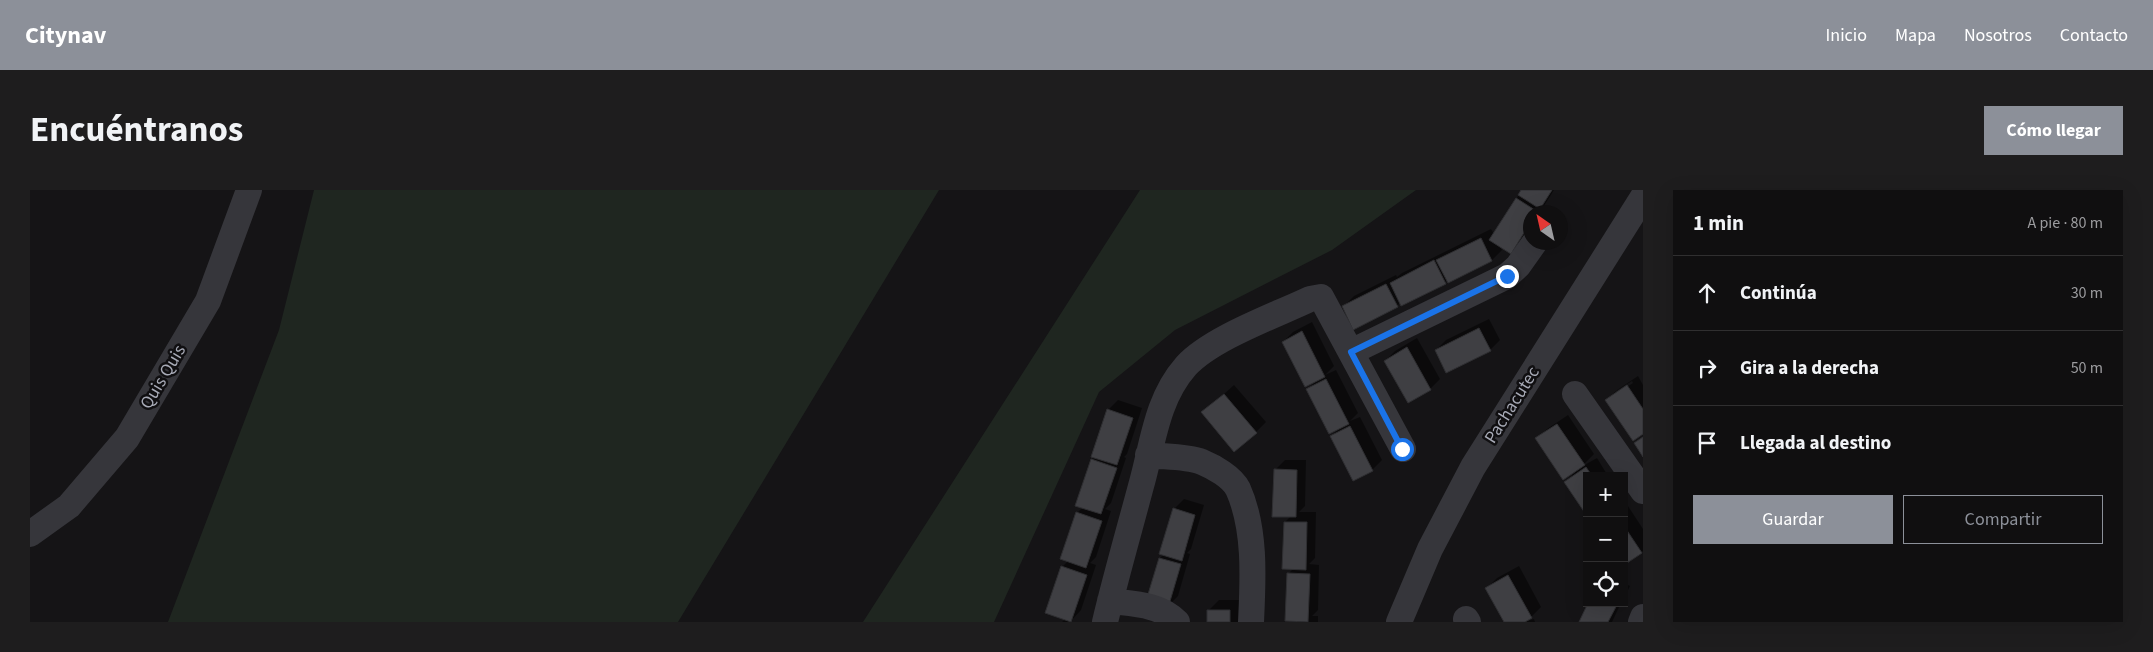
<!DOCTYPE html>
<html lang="es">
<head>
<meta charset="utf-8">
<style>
	:root { --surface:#100f10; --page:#1e1d1e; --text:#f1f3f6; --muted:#9c9c9f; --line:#302f30; --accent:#8c9099 }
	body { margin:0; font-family:"Source Sans 3",sans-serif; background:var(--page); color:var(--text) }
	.controls { position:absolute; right:15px; bottom:15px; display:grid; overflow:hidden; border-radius:0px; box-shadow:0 5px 20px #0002 }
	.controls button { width:45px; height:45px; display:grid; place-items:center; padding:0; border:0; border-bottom:1px solid var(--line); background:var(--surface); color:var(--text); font:25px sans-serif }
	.compass { position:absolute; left:1493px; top:15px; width:45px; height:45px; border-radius:50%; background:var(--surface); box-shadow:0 5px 20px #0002; rotate:326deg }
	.stop { position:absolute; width:15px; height:15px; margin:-11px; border:4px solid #1a73e8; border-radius:50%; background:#fff }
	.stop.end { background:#1a73e8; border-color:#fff; box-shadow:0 1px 5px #0008 }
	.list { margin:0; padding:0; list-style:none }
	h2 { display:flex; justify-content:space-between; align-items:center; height:65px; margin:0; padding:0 20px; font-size:21px }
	h2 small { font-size:16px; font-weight:400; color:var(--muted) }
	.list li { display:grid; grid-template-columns:32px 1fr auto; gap:15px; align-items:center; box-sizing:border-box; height:75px; padding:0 20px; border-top:1px solid var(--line) }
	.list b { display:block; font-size:19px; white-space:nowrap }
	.list em { font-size:16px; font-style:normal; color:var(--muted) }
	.actions { display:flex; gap:10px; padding:15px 20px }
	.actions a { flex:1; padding:11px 0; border:1px solid var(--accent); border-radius:0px; text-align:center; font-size:18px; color:var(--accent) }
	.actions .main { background:var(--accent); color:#fff }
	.icon { flex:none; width:28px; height:28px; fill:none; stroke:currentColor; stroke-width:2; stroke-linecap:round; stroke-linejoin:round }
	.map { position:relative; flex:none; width:1613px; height:432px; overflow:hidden; border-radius:0px }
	header { display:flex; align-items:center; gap:30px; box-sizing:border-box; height:70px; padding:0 25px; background:var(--accent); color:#fff }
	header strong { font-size:24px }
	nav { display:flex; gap:28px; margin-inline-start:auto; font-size:18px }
	.intro { display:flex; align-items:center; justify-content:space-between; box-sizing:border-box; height:120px; padding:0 30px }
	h1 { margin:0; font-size:35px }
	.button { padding:12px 22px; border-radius:0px; background:var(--accent); color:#fff; font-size:18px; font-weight:700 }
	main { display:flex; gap:30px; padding:0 30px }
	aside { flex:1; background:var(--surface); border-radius:0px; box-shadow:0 5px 20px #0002 }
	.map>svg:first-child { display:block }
</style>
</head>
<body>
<header>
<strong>Citynav</strong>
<nav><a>Inicio</a><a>Mapa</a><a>Nosotros</a><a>Contacto</a></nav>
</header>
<div class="intro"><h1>Encuéntranos</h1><a class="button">Cómo llegar</a></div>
<main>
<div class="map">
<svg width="1613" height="432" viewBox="0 0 1613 432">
	<rect width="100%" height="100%" fill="#151416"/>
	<path fill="#1f2620" d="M284 0H909L648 432H138L249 140Z
		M1110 0H1386L1302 60 1145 140 1069 202 964 432H833Z"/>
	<path fill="#0007" fill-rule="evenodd" d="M1492 0H1524L1510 22H1500V37L1481 62 1469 54 1472 60 1462 70 1371 112 1367 116H1314L1324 106 1366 85 1367 87 1372 83 1461 39 1464 44Z
		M1459 129 1470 150 1460 160H1406L1416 150Z
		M1282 132 1304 176 1295 185 1306 180 1328 223 1320 231 1330 227 1352 270 1342 280 1324 290 1301 246 1309 239 1277 200 1287 190 1253 152 1263 142Z
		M1387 148 1410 189 1400 199 1355 171 1365 161Z
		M1608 186 1613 195V242L1577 210 1587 200ZM1602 191 1603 193 1586 204V201Z
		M1204 195 1236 232 1226 242 1173 223Z
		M1088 210 1112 218 1097 264 1094 267 1096 268 1081 313 1075 319 1081 321 1066 367 1060 373 1066 375 1051 420 1040 432H1032L1036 429 1032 377 1038 371 1047 323 1053 317 1062 270 1065 266 1078 220Z
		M1538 225 1564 264 1551 277 1567 268 1578 286H1557L1536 292 1548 279 1507 249 1517 239Z
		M1255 270H1276L1275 316 1269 322H1286L1285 368 1279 374 1289 375 1288 420 1282 426H1288V432H1260L1262 430 1258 384 1264 378 1255 332 1261 326 1245 280Z
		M1154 309 1174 315 1161 359 1157 363 1160 364 1148 406 1138 416 1130 368 1134 364 1144 319Z
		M1596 313 1613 339V361L1594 374Z
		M1489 376 1511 417 1497 431 1504 429 1505 432H1476L1457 398 1467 388Z
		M1594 393 1600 396 1594 408Z
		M1189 410H1210L1209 432H1178L1179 420Z
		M1560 413H1591L1582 432H1550Z"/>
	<path fill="#3f3f43" stroke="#2f2f32" d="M1491 0H1522L1510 19 1488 5Z
		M1486 8 1508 22H1500V33L1481 64 1459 50Z
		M1451 48 1462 71 1418 93 1406 70Z
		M1404 70 1416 94 1371 116 1360 93Z
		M1356 94 1368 117 1323 140 1312 116Z
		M1449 138 1461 161 1416 183 1405 160Z
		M1272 141 1295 187 1275 197 1252 152Z
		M1377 157 1401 200 1378 213 1354 171Z
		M1296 189 1319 234 1299 244 1276 199Z
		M1597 195 1613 219V244L1603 251 1575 210Z
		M1194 204 1227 243 1204 262 1171 222Z
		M1077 219 1103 228 1087 275 1061 267Z
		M1527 234 1555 275 1533 290 1505 248Z
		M1320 236 1343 281 1323 291 1300 246Z
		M1613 247V267L1604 253Z
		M1061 269 1087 278 1071 324 1045 316Z
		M1556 277 1562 286H1557V326L1534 292Z
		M1244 279 1267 280 1266 327H1242Z
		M1143 318 1165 325 1152 371 1129 364Z
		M1046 322 1072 331 1056 378 1030 369Z
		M1254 332H1277L1276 380 1252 379Z
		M1594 336 1612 363 1594 375Z
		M1129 368 1151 374 1138 418 1116 411Z
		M1031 376 1057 385 1041 432 1015 423Z
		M1257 383 1280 384 1278 432 1255 431Z
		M1478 385 1502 428 1495 432H1474L1455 398Z
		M1558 413H1588L1578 432H1549Z
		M1177 420H1200V432H1177Z"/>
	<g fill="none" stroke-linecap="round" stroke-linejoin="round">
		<path stroke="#36363b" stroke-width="26" d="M1321 162 1477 86 1488 76 1505 52
			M1545 204 1613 301
			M1118 265C1135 267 1156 266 1172 272 1184 277 1202 287 1208 299 1226 339 1223 390 1221 432
			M0 344 39 316 97 248 178 111 219 0
			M1080 411C1104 414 1130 414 1147 432
			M1436 429 1438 432
			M1075 432C1086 386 1099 341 1111 296 1123 254 1126 210 1156 176 1182 148 1244 126 1280 109L1291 107 1373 259
			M1369 432 1400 359 1443 277 1613 7
			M1611 432 1613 427"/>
	</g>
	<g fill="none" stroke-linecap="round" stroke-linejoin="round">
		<path stroke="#1a73e8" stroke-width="6" d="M1372 259 1321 162 1477 86"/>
	</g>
	<g text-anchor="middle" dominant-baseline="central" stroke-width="5" stroke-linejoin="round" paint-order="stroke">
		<g font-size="18" fill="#a7aab6" stroke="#100f11">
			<text transform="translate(133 187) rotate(-59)">Quis Quis</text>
			<text transform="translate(1482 215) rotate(-58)">Pachacutec</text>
		</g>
	</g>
</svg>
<div class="controls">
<button>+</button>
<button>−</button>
<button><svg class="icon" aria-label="locate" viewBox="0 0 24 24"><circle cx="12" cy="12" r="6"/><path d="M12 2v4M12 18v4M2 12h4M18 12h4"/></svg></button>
</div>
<svg class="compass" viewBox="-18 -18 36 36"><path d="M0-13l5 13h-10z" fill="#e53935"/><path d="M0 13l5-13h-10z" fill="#9c9c9f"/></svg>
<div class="stop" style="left:1372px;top:259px"></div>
<div class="stop end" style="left:1477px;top:86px"></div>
</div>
<aside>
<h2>1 min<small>A pie · 80 m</small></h2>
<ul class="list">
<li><svg class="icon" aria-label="ahead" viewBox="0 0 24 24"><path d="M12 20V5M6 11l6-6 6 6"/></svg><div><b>Continúa</b></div><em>30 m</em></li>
<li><svg class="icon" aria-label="right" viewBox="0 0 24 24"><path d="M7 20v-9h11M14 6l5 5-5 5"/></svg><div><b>Gira a la derecha</b></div><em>50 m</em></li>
<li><svg class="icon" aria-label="arrive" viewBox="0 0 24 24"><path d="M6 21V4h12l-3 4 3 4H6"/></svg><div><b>Llegada al destino</b></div></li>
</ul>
<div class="actions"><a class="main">Guardar</a><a>Compartir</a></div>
</aside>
</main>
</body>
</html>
